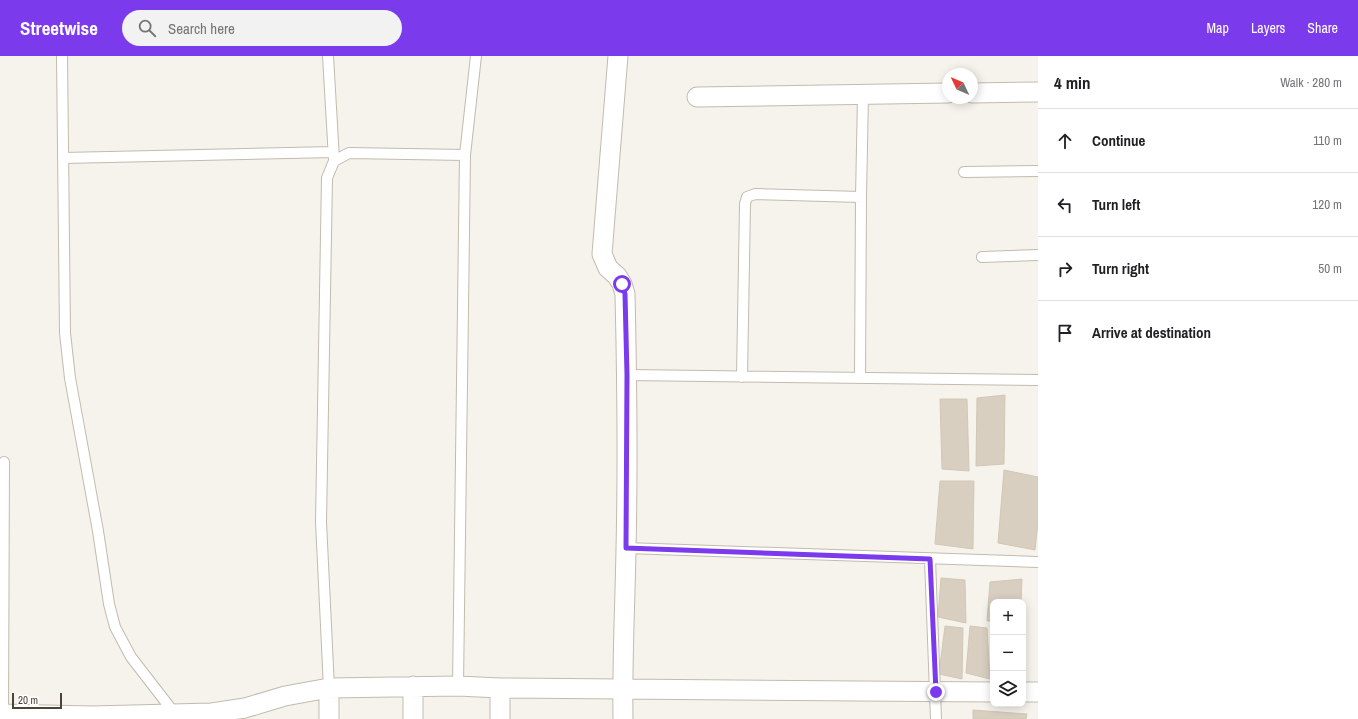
<!DOCTYPE html>
<html lang="en">
<head>
<meta charset="utf-8">
<style>
	:root { --surface:#fff; --page:#f2f2f2; --text:#202124; --muted:#757577; --line:#e0e0e0; --accent:#7c3aed }
	body { margin:0; font-family:"Archivo Narrow",sans-serif; background:var(--page); color:var(--text) }
	.controls { position:absolute; right:12px; bottom:12px; display:grid; overflow:hidden; border-radius:8px; box-shadow:0 2px 10px #0003 }
	.controls button { width:36px; height:36px; display:grid; place-items:center; padding:0; border:0; border-bottom:1px solid var(--line); background:var(--surface); color:var(--text); font:20px sans-serif }
	.compass { position:absolute; left:942px; top:12px; width:36px; height:36px; border-radius:50%; background:var(--surface); box-shadow:0 2px 10px #0003; rotate:314deg }
	.scale { position:absolute; left:12px; bottom:10px; width:50px; box-sizing:border-box; padding-left:4px; border:2px solid #4b4439; border-top:0; font-size:11px; line-height:14px; white-space:nowrap; color:#4b4439; -webkit-text-stroke:3px #fff; paint-order:stroke }
	.stop { position:absolute; width:12px; height:12px; margin:-9px; border:3px solid #7c3aed; border-radius:50%; background:#fff }
	.stop.end { background:#7c3aed; border-color:#fff; box-shadow:0 1px 4px #0008 }
	.list { margin:0; padding:0; list-style:none }
	h2 { display:flex; justify-content:space-between; align-items:center; height:52px; margin:0; padding:0 16px; font-size:17px }
	h2 small { font-size:13px; font-weight:400; color:var(--muted) }
	.list li { display:grid; grid-template-columns:26px 1fr auto; gap:12px; align-items:center; box-sizing:border-box; height:64px; padding:0 16px; border-top:1px solid var(--line) }
	.list b { display:block; font-size:15px; white-space:nowrap }
	.list em { font-size:13px; font-style:normal; color:var(--muted) }
	.icon { flex:none; width:22px; height:22px; fill:none; stroke:currentColor; stroke-width:2; stroke-linecap:round; stroke-linejoin:round }
	.map { position:relative; flex:none; width:1038px; height:663px; overflow:hidden }
	header { display:flex; align-items:center; gap:24px; box-sizing:border-box; height:56px; padding:0 20px; background:var(--accent); color:#fff }
	header strong { font-size:19px }
	nav { display:flex; gap:22px; margin-inline-start:auto; font-size:14px }
	.search { width:280px; height:36px; background:var(--page); display:flex; align-items:center; gap:10px; box-sizing:border-box; padding:0 14px; border-radius:22px; color:var(--muted); font-size:15px }
	main { display:flex }
	aside { flex:1; background:var(--surface) }
	.map>svg:first-child { display:block }
</style>
</head>
<body>
<header>
<strong>Streetwise</strong>
<div class="search"><svg class="icon" aria-label="search" viewBox="0 0 24 24"><circle cx="10" cy="10" r="6"/><path d="M15 15l6 6"/></svg>Search here</div>
<nav><a>Map</a><a>Layers</a><a>Share</a></nav>
</header>
<main>
<div class="map">
<svg width="1038" height="663" viewBox="0 0 1038 663">
	<rect width="100%" height="100%" fill="#f6f3ec"/>
	<path fill="#d8cfc1" stroke="#d3c7b4" d="M1005 339 1004 408 976 410 977 342Z
		M940 343H967L969 415 942 413Z
		M1004 414 1038 421V466L1035 494 998 487Z
		M940 425H974L973 493 935 488Z
		M941 522 965 524 966 567 938 561Z
		M1022 523 1021 546H993V565H987L990 526Z
		M945 570 963 572 962 623 939 618Z
		M970 570 987 572 990 623 966 617Z
		M973 654 1027 658 1026 663H973Z"/>
	<g fill="none" stroke-linecap="round" stroke-linejoin="round">
		<g stroke="#c2bbae" stroke-width="12">
			<path id="service" d="M62 0 65 277 70 322 98 475 109 548 115 571 131 601 175 658
				M328 0 334 103
				M63 102 333 96
				M964 116 1038 115
				M982 201 1038 199
				M627 319 1038 324
				M742 321 745 148 747 141 755 138 861 141
				M860 322 861 141 863 39
				M626 492 1038 506
				M930 503 936 663
				M458 630 465 99 476 0
				M329 632 321 466 327 122 334 105 349 97 465 99
				M3 658 4 406"/>
		</g>
		<g stroke="#c2bbae" stroke-width="21">
			<path id="minor" d="M618 0 602 198 608 212 617 220 622 228 625 238C627 323 628 408 626 493 625 550 622 606 623 663
				M972 37 1038 36
				M697 41 948 37
				M329 632V663
				M500 632V663
				M1023 636H1038
				M0 658 92 660 212 657 245 652 285 640 329 632 458 630 500 632 993 636
				M413 663V630"/>
		</g>
		<use href="#service" stroke="#fff" stroke-width="10"/>
		<use href="#minor" stroke="#fff" stroke-width="19"/>
	</g>
	<g fill="none" stroke-linecap="round" stroke-linejoin="round">
		<path stroke="#7c3aed" stroke-width="5" d="M622 228 625 238 627 319 626 492 930 503 936 636"/>
	</g>
</svg>
<div class="controls">
<button>+</button>
<button>−</button>
<button><svg class="icon" aria-label="layers" viewBox="0 0 24 24"><path d="M12 4l9 5-9 5-9-5zM3 14l9 5 9-5"/></svg></button>
</div>
<svg class="compass" viewBox="-18 -18 36 36"><path d="M0-13l5 13h-10z" fill="#e53935"/><path d="M0 13l5-13h-10z" fill="#757577"/></svg>
<div class="scale">20 m</div>
<div class="stop" style="left:622px;top:228px"></div>
<div class="stop end" style="left:936px;top:636px"></div>
</div>
<aside>
<h2>4 min<small>Walk · 280 m</small></h2>
<ul class="list">
<li><svg class="icon" aria-label="ahead" viewBox="0 0 24 24"><path d="M12 20V5M6 11l6-6 6 6"/></svg><div><b>Continue</b></div><em>110 m</em></li>
<li><svg class="icon" aria-label="left" viewBox="0 0 24 24"><path d="M17 20v-9H6M10 6l-5 5 5 5"/></svg><div><b>Turn left</b></div><em>120 m</em></li>
<li><svg class="icon" aria-label="right" viewBox="0 0 24 24"><path d="M7 20v-9h11M14 6l5 5-5 5"/></svg><div><b>Turn right</b></div><em>50 m</em></li>
<li><svg class="icon" aria-label="arrive" viewBox="0 0 24 24"><path d="M6 21V4h12l-3 4 3 4H6"/></svg><div><b>Arrive at destination</b></div></li>
</ul>
</aside>
</main>
</body>
</html>
